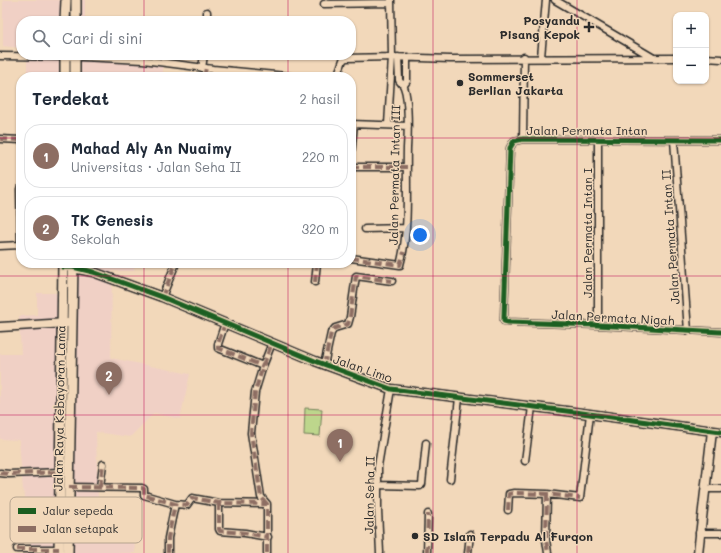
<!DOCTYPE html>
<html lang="id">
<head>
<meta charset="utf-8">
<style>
	:root { --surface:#fff; --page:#f6f6f7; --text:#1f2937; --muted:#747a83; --line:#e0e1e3; --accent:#2563eb }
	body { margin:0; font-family:Mali,sans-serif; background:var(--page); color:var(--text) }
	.controls { position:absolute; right:12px; top:12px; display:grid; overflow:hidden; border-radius:8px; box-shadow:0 1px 3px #0004 }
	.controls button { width:36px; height:36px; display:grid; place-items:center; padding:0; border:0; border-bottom:1px solid var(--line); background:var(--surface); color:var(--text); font:20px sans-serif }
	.you { position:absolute; left:420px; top:235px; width:14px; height:14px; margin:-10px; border:3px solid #fff; border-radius:50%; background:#1a73e8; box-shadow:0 0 0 6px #1a73e833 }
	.badge { display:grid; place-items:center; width:26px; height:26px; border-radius:50%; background:var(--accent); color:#fff; font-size:13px; font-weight:700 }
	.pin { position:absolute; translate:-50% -33px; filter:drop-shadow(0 1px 2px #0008) }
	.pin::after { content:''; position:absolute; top:21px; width:14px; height:12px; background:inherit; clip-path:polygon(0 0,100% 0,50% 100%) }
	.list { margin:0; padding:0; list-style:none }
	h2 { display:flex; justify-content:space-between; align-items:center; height:52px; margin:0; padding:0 16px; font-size:17px }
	h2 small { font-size:13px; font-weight:400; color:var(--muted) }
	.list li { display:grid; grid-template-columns:26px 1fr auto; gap:12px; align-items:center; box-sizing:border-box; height:64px; margin:0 8px 8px; padding:0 8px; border:1px solid var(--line); border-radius:16px }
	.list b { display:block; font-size:15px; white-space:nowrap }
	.list p { margin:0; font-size:13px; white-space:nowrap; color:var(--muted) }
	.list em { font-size:13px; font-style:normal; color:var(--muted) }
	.icon { flex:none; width:22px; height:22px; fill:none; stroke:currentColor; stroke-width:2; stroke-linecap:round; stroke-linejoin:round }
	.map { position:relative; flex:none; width:721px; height:553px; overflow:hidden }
	.search { position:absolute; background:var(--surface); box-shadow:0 1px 3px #0004; left:16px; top:16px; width:340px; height:44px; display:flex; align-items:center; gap:10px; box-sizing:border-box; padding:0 14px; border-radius:16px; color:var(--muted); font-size:15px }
	.panel { position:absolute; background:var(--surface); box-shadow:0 1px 3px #0004; left:16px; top:72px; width:340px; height:196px; border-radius:16px }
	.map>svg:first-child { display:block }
</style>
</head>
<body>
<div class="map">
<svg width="721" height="553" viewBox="0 0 721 553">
	<rect width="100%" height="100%" fill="#f2d8ba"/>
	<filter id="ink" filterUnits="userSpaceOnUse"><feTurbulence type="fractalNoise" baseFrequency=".025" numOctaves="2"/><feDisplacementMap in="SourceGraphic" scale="8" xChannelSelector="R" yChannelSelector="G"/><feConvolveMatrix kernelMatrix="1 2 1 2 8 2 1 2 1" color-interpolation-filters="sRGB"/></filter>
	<g filter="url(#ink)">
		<path fill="#f0d0c5" d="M3 0H85V21H21V48L3 46Z
			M27 55H160L163 56V77H27Z
			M60 263H135L134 271H112L111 358 190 374 180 419 154 413 130 437 96 432 99 535 134 534 135 553H31L29 508 23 491 19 440 0 439V354H21L19 316 37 315V293H62Z"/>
		<path fill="#bdd68c" stroke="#74805c" d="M305 408 322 409 320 436 304 435Z"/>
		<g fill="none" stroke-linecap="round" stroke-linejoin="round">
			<g stroke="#2b2b2b" stroke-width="9">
				<path id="street" d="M555 0 652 57
					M324 4 391 3
					M207 21V12
					M0 56 82 57 143 60 213 69 297 77
					M541 57 546 0
					M706 58 721 59
					M202 68 204 55
					M204 77 206 68
					M337 77 343 60 346 58 392 57 450 59 676 58
					M404 85 407 81V57
					M351 124 408 126
					M388 125 392 57 391 0
					M0 139 21 140
					M523 139 524 57
					M598 140V325
					M674 140 688 331
					M721 140 523 139 514 141 510 148 504 317V321L508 322 598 325 721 332
					M351 155 354 124
					M351 167H407
					M20 189 21 245
					M365 229 406 228
					M0 246 21 245
					M351 258 400 265C410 229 406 186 407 148 408 134 409 99 404 87 403 84 400 83 399 80L398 57
					M315 282 317 263
					M162 297 176 263
					M225 323 218 344V348L263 366
					M324 365 331 333 335 328 348 324 350 317 356 276 392 281
					M525 461 532 407
					M0 473 9 474 61 472
					M450 479 459 398
					M378 485 420 486 422 484 426 443
					M69 487 142 488 144 489V495L175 504 187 505 192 498 219 503 267 504
					M100 487 103 464
					M705 489H721
					M547 494 546 540 548 553
					M219 503V529L220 531 245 533 268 537
					M508 510 509 494 514 493 547 494 580 498 590 414
					M699 533H721
					M17 549H59
					M168 553V538L175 504
					M267 553V504L261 497 251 433 255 392 263 366 272 343
					M380 553 378 510V466L391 389
					M427 553 428 514
					M468 553 470 534"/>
			</g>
			<g stroke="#2b2b2b" stroke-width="11">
				<path id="secondary" d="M67 267 93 272 162 297 315 361 391 389 582 413 721 432
					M0 327 67 323
					M698 553 712 431"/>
			</g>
			<g stroke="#2b2b2b" stroke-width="12">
				<path id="primary" d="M65 21 66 0
					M76 21V0
					M65 77V55
					M75 77V55
					M59 553 63 263
					M68 553 73 263"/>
			</g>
			<use href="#street" stroke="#f2d8ba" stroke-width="6"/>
			<use href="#secondary" stroke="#f2d8ba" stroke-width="8"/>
			<use href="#primary" stroke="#f2d8ba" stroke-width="9"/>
			<path stroke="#8d6e63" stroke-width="4" stroke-dasharray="8 4" stroke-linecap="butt" d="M204 77 206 68
				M0 139 21 140
				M351 155 354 124
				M351 167H407
				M351 258 400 265 404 252
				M315 282 317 263
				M162 297 176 263
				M225 323 218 344V348L263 366
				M324 365 331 333 335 328 348 324 350 317 356 276 392 281
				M0 473 9 474 61 472
				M69 487 142 488 144 489V495L175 504 187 505 192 498 219 503 267 504
				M100 487 103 464
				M547 494 546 540 548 553
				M219 503V529L220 531 245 533 268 537
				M508 510 509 494 514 493 547 494 580 498
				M17 549H59
				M168 553V538L175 504
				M267 553V504L261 497 251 433 255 392 263 366 272 343
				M427 553 428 514
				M468 553 470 534"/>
			<g stroke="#f2d8ba" stroke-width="8">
				<path id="cycleway" d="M721 140 523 139 514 141 510 148 504 317V321L508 322 598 325 721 332
					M63 267H73L93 272 162 297 315 361 391 389 582 413 721 432"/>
			</g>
			<use href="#cycleway" stroke="#1b5e20" stroke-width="5"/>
		</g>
	</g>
	<path fill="none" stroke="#c2185b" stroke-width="1" stroke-opacity="0.55" d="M144 0V21M288 0V21M433 0V553M577 0V553M144 55V77M288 55V77M0 138H21M351 138H721M144 263V553M288 263V553M0 276H721M0 415H721"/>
	<g fill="#2b2b2b" stroke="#f2d8ba" stroke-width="1.5">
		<path d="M587 21h4v4h4v4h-4v4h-4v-4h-4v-4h4z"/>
		<circle cx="460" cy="83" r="4"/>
		<circle cx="415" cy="536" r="4"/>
	</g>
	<g text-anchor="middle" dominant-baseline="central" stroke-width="3" stroke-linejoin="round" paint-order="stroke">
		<g font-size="12" font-weight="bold" fill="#2b2b2b" stroke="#f2d8ba" text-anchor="start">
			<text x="580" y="20" text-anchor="end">Posyandu<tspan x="580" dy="14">Pisang Kepok</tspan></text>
			<text x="468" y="76">Sommerset<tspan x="468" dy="14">Berlian Jakarta</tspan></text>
			<text x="423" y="536">SD Islam Terpadu Al Furqon</text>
		</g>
		<g font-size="12" fill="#2b2b2b" stroke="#f2d8ba">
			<text x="587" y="130">Jalan Permata Intan</text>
			<text transform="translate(394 175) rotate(-89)">Jalan Permata Intan III</text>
			<text transform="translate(587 233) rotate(-90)">Jalan Permata Intan I</text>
			<text transform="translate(670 237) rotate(-94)">Jalan Permata Intan II</text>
			<text transform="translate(613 317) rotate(3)">Jalan Permata Nigah</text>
			<text transform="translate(363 368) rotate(19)">Jalan Limo</text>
			<text transform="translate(59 408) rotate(-89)">Jalan Raya Kebayoran Lama</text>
			<text transform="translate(369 495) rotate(-89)">Jalan Seha II</text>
		</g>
	</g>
	<rect x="10" y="497" width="132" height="46" rx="6" fill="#f2d8ba" stroke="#b6a48f" stroke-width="1"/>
	<rect x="18" y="508" width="18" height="6" fill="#1b5e20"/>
	<rect x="18" y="526" width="18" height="6" fill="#8d6e63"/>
	<g font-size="11" fill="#2b2b2b">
		<text x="43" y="515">Jalur sepeda</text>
		<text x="43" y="533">Jalan setapak</text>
	</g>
</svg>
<div class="controls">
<button>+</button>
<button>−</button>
</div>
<div class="you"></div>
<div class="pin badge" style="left:340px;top:462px;background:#8d6e63">1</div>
<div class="pin badge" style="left:109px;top:395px;background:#8d6e63">2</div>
<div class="search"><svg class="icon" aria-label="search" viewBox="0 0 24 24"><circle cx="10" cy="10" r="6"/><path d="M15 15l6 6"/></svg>Cari di sini</div>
<section class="panel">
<h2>Terdekat<small>2 hasil</small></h2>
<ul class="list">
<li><span class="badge" style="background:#8d6e63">1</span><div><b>Mahad Aly An Nuaimy</b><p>Universitas · Jalan Seha II</p></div><em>220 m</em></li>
<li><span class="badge" style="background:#8d6e63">2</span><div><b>TK Genesis</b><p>Sekolah</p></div><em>320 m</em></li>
</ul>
</section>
</div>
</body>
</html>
